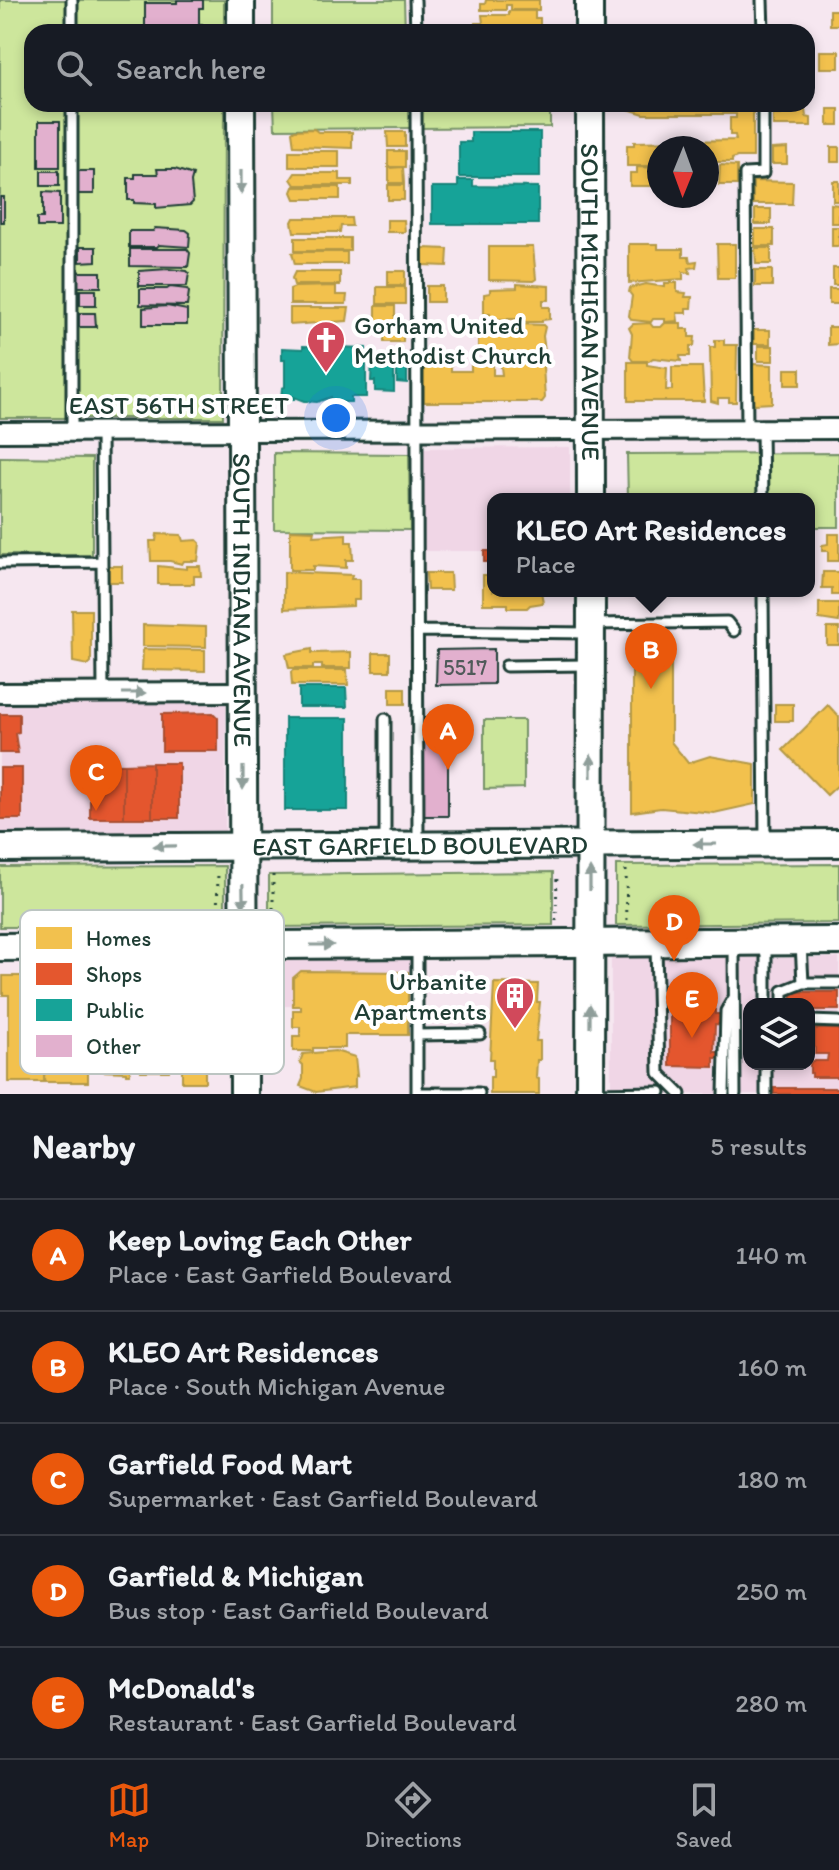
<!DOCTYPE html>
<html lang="en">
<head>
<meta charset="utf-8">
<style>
	:root { --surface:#171b24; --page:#20242c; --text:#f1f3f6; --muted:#9ea1a6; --line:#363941; --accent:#ea580c }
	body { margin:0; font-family:Itim,sans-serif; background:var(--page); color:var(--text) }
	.controls { position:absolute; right:24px; bottom:24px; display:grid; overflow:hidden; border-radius:16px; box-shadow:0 4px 12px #0003 }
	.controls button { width:72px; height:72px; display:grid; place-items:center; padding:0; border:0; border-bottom:2px solid var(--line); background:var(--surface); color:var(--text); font:40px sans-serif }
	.compass { position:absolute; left:647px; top:136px; width:72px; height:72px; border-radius:50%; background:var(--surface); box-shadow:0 4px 12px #0003; rotate:181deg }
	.you { position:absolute; left:336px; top:418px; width:28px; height:28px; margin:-20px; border:6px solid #fff; border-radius:50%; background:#1a73e8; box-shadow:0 0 0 12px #1a73e833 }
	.badge { display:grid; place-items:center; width:52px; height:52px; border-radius:50%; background:var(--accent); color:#fff; font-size:26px; font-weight:700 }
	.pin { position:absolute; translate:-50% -66px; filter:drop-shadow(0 2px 4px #0008) }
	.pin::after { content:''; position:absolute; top:42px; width:28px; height:24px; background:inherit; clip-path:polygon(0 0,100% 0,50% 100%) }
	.popup { position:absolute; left:487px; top:493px; width:328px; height:104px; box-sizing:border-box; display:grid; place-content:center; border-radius:16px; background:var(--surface); filter:drop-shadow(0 2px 6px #0005); font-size:26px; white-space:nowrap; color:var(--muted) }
	.popup b { font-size:30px; color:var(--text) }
	.popup::after { content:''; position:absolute; left:50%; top:100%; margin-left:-16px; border:16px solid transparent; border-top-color:var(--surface) }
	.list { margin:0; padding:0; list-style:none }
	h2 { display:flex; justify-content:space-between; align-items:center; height:104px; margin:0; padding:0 32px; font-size:34px }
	h2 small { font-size:26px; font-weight:400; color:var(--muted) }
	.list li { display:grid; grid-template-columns:52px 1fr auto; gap:24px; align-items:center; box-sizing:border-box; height:112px; padding:0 32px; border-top:2px solid var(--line) }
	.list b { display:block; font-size:30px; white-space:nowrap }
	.list p { margin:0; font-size:26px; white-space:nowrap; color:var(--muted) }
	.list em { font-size:26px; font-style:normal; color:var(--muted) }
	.icon { flex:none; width:44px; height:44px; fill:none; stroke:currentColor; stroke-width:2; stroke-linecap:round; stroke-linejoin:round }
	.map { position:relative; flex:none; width:839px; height:1094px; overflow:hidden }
	.search { position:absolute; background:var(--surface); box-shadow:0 4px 12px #0003; left:24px; right:24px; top:24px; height:88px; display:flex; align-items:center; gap:20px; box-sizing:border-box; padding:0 28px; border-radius:24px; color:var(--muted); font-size:30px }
	.sheet { height:664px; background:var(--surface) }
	nav { display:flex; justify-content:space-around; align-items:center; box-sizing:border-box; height:112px; border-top:2px solid var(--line); background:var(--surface); font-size:22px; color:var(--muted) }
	nav a { display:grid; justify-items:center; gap:4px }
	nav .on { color:var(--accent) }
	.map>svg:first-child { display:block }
</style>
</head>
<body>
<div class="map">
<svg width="839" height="1094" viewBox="0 0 839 1094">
	<rect width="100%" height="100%" fill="#f6e7f0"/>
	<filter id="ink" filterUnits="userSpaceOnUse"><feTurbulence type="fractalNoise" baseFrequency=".0125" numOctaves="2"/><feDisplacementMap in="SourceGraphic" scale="16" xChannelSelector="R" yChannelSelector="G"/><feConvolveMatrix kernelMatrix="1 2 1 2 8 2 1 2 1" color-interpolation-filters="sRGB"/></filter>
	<g filter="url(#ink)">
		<path fill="#f0d6e6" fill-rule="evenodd" d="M570 447V499H493V551H417V448Z
			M0 704H226L225 835 0 836Z
			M417 958V1006H264L263 960Z
			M611 958H839V1094H611ZM749 1004H809V1064H749Z"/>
		<path fill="#cde69c" stroke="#769268" stroke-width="2" d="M0 0H224V32H32V104H224L223 418H0Z
			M273 0H404L405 32H273Z
			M274 104H550V127L275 129Z
			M274 453 409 454 410 530 274 529Z
			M839 453V527H809V499H628L627 454Z
			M0 457 92 458V555H0Z
			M484 720H524V788L484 789Z
			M839 864V923L616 925V865Z
			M225 866V927H0V867Z
			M553 872V925L269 927V875Z"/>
		<path fill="#f2c14e" stroke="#b39946" stroke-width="2" d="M486 0H539V10H511V5H506V10H481V4H485Z
			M830 10H839V25H830Z
			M509 11H535V18H540V32H475V23H483L482 15H509Z
			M820 51H839V68H820Z
			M628 104H753V157H737L732 159V162H707V148H659V163H653V166H627V145H634V142L736 140 735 135H730V118H736V114H644L628 109Z
			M805 109 806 117 811 118V126H773V115H781V110Z
			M828 109H839V125H828Z
			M314 129 318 132H352V148L294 146 292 132 295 130Z
			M387 132H405V147H388Z
			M831 147H839V162H831Z
			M787 148V164H772V149Z
			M289 151H339V167H289Z
			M388 151H405V167H388Z
			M720 165 737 166V185H719Z
			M403 167 404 183H389V168Z
			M637 167 659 168V186H630V173H637Z
			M295 173H340V180H352V185H295L291 179Z
			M753 181 793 182 792 204H753Z
			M833 181H839V201H833Z
			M388 185H404V200H388Z
			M294 187H340V199H295L292 192Z
			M831 204 839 205V223H831Z
			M755 209H771V224H755Z
			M294 218H351L352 226H341L340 232H294L292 222Z
			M387 220H404L405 232H387Z
			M832 227H839V246H832Z
			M755 229H774V246H755Z
			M295 238H350V251H295Z
			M629 244H658V249H683V257H689L690 262 697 261 696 267 689 268 690 273 683 272V279L629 283Z
			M717 244H735V278H718Z
			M489 247H533L536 279 533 281 489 280Z
			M423 248 448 249 447 266 422 265Z
			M755 248H771V264H756Z
			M295 252H347V264H295L292 253Z
			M833 268H839V285H833Z
			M755 270H772V286H755Z
			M388 271H405V285H388Z
			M295 272H340V285H294L292 278Z
			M665 283H677V292L686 293 685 297H692L691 308H686V313H677L678 321 665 322V319H653L651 322 632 320 629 316 632 296 629 292 630 288 646 284 665 287Z
			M517 284 549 286V300H543V307H550V319L542 320V322H516V319H490V314H484V294L490 293V289L517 288Z
			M336 286V295H347L346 304H290V289L295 287Z
			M427 286H443V302H427Z
			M377 287H405V304H377Z
			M829 289H839V304H829Z
			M376 306H395V324H376Z
			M290 308H349L348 314 347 321 290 325Z
			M650 323 653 327H661L665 323H681V329H689V337H695L694 346H690V356H680L681 361 653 358 649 361H633L630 357 632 334 629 328 633 324Z
			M516 324 543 325 545 327 543 336 545 352 517 355 514 352H478V328L512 327Z
			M384 327H403V342H384Z
			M828 327H839V344L828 345Z
			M754 330H770V344H754Z
			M715 340H724V345H737L736 402H729V398H718V403L711 401 710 347H715Z
			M758 346H773V361H758Z
			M520 356H543L545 359 543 366 545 398 542 402H424V359H446V364H451V371H471V365H493V375H502L500 359 520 360Z
			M628 362H647V365L667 368 666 390H672V367H702L704 401H628Z
			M752 364 772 365V403L755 404 752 402Z
			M785 369H800V385H785Z
			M290 530 314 531 313 536 346 534V542H352L353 560H346V568L313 566V570H290Z
			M157 534 181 535 183 541 197 540 200 543 198 561H184L182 564 170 561H151L150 541H156Z
			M828 534H839V561H828V551H822V545L828 544Z
			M107 566H122V582H107Z
			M158 566 187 569V566H200L201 576H194V584H158Z
			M284 572 352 575 351 579H359V600H353V606L284 609Z
			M823 572H839V595H832V588H822Z
			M426 573H450L451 590H427Z
			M483 575H493V591H541L543 603 530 605 527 608H508V604H483Z
			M819 603H839V622L819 619Z
			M72 610H91V662L88 665 73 662Z
			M143 625 206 627V647L143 646Z
			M827 628H839V645H827Z
			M671 636V742L688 763 710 756 755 764V804L714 813 661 808 632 812V637Z
			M143 649 205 650V671L142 670Z
			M312 649V653L351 652V668H322V665H313V668H289L286 654Z
			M373 653H390V671H373Z
			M293 670H347L348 685H292L291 672Z
			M390 688H405V704H390Z
			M775 704H793V721H775Z
			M828 705 839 717V784L827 795 783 750Z
			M301 971 408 972V1035H345V1048H313V1051H293V1036H300V1027H293V1010H301V1006H293V978Z
			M3 976H44V1082H9V995H3Z
			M205 981V1082H182V1020H170L169 1071H141L142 1046H128L130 1074H126V1072L101 1071V1020H92L91 1026H88V1082H44L45 1057H59L65 1047V982H110V1019L114 1020 116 1023 153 1022 160 1018V982Z
			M494 983 538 984 537 1002H540L536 1041H540V1060H537L536 1078 539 1079V1094H490V1077H493V1059H490Z
			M335 1051 355 1057 357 1076 355 1075V1087L316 1092 300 1086 303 1079V1065L300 1062 303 1054Z"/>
		<path fill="#e4572e" stroke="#a94f30" stroke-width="2" d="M484 551H493V568V562H484Z
			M213 713 218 718V751H162V714Z
			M0 714H19V732L15 733 18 753H0Z
			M90 763 124 764V818H90Z
			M152 763H179V818H152Z
			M152 763V818H124V764Z
			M0 768H22V819H0Z
			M792 992H839V1010H809V1004H792Z
			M670 1002 715 1003V1014H725V1025L715 1024 714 1052H721V1058H714V1067L670 1066Z
			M815 1029H839V1077H812V1073H810V1064L812 1061H827L828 1054H815Z
			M774 1088H839V1094H774Z"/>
		<path fill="#17a398" stroke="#19847a" stroke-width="2" d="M471 132H540V177H459V142H471Z
			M458 180H473V186L538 187V224H432V187H458Z
			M303 346 366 348V397H351V402H331V397L317 402 304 401 294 397V399H281L282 388 285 387V360H282V348L303 349Z
			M375 355H394V392L375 391V381H371L372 360H375Z
			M397 366H407V383L397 382Z
			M299 688H346L347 707H299Z
			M285 718H348V810H285Z"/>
		<path fill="#e2b0ce" stroke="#1f3d34" stroke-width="2" d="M177 0H203V8H199V25H202V32H145V3H177Z
			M39 121H60V167H39Z
			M157 169H175L193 175 191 182 193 202 190 205 156 208V204L134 203V200H128V178H135V174H158Z
			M41 171H59V186H41Z
			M78 171H94V194H78Z
			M43 192 60 193V227H37V218H43Z
			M0 197H4V222H0Z
			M155 228 186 230 190 233 189 247 159 245 157 247H129V231H153Z
			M80 247H96V261L80 262Z
			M130 249H187L190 253 188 267 130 266Z
			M168 269 187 271 189 273 187 286H139V271Z
			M77 272H101V287H77Z
			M170 287 187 289 189 292 187 306 140 305V289H167Z
			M80 290H96V305H80Z
			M167 306 187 310V325H143V308Z
			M79 313H95L96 327H79Z
			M494 649V684L436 685 437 650Z
			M424 718H448V816H424Z"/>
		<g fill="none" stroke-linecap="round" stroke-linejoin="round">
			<g stroke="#1f3d34" stroke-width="15">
				<path id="lane" d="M72 0V32
					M415 0 416 32
					M762 0 763 32
					M72 104V431
					M416 104 418 842
					M747 430 745 174 763 173V104
					M762 430 763 499
					M101 431 103 693
					M0 563 102 562
					M763 591 765 840
					M594 624 727 622 734 631
					M418 631 590 633
					M506 666 588 665
					M385 842V719
					M801 943 803 983H839
					M734 945 735 1094
					M656 946 659 1073 680 1094
					M417 948V1094
					M766 1004V945
					M783 1004V991L803 983
					M809 1021 839 1022
					M417 1035 480 1034
					M766 1064V1094
					M417 1093H479
					M592 1093 660 1092
					M724 1094 726 1011 733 999"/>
			</g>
			<g stroke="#1f3d34" stroke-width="24">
				<path id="street" d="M0 432 839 429
					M0 693 243 692"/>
			</g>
			<g stroke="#1f3d34" stroke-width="32">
				<g id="secondary">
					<path d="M241 0V32"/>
					<path d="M589 0V32"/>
					<path id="s1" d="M241 104 244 1094"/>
					<path id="s2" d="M590 104 591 499"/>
					<path id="s3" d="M0 848 839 843"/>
					<path d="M0 947 839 941"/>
					<path d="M590 1094 591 591"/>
				</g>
			</g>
			<path stroke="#1f3d34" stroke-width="3" stroke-dasharray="2 6" stroke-linecap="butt" d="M626 870 627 922
				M273 875V923
				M556 921 557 873
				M217 926 218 870"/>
			<use href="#lane" stroke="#fff" stroke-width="9"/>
			<use href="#street" stroke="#fff" stroke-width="18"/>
			<use href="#secondary" stroke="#fff" stroke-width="26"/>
		</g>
		<defs><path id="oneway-solid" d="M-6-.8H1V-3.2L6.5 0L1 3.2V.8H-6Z" transform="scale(2)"/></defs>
		<g fill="#8f9e9a">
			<use href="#oneway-solid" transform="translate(241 182) rotate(90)"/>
			<use href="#oneway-solid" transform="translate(134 693)"/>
			<use href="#oneway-solid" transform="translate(591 766) rotate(-90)"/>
			<use href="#oneway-solid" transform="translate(243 778) rotate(90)"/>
			<use href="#oneway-solid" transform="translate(705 844) rotate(180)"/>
			<use href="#oneway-solid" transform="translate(165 846) rotate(179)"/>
			<use href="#oneway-solid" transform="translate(590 879) rotate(-90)"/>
			<use href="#oneway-solid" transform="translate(243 896) rotate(89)"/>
			<use href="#oneway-solid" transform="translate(322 945)"/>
			<use href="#oneway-solid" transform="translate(590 1016) rotate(-90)"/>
		</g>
	</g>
	<defs>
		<g id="church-pin" transform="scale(2)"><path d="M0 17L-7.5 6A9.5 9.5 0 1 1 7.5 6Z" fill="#d1495b" stroke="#fff"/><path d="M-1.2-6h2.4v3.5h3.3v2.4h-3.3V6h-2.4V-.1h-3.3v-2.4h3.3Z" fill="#fff"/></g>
		<g id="building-pin" transform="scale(2)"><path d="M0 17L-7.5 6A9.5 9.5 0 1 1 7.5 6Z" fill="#d1495b" stroke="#fff"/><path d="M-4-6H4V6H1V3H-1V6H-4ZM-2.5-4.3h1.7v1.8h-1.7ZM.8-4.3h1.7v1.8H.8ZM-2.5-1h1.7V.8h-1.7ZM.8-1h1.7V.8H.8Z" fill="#fff"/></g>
	</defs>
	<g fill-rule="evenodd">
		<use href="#church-pin" x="326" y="340"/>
		<use href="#building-pin" x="515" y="996"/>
	</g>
	<g text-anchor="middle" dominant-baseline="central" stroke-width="8" stroke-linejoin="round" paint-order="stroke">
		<g font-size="22" fill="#505a5a">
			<text x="465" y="667">5517</text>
		</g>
		<g font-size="26" fill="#1f3d34" stroke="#fff">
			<text stroke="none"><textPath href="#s2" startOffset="198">SOUTH MICHIGAN AVENUE</textPath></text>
			<text x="179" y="405">EAST 56TH STREET</text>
			<text stroke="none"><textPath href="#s1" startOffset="496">SOUTH INDIANA AVENUE</textPath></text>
			<text stroke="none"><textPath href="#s3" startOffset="420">EAST GARFIELD BOULEVARD</textPath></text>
		</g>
		<g font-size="26" fill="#1f3d34" stroke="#fff" text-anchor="start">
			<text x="354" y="325">Gorham United<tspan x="354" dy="30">Methodist Church</tspan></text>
			<text x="487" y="981" text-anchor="end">Urbanite<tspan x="487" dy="30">Apartments</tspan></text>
		</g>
	</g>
	<rect x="20" y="910" width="264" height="164" rx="12" fill="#fff" stroke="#bcc5c2" stroke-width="2"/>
	<rect x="36" y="927" width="36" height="22" fill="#f2c14e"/>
	<rect x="36" y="963" width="36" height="22" fill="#e4572e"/>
	<rect x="36" y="999" width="36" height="22" fill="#17a398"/>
	<rect x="36" y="1035" width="36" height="22" fill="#e2b0ce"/>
	<g font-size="22" fill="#1f3d34">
		<text x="86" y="946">Homes</text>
		<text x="86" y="982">Shops</text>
		<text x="86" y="1018">Public</text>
		<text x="86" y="1054">Other</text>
	</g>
</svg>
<div class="controls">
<button><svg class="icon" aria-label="layers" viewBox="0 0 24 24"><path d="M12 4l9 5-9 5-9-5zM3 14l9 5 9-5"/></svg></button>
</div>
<svg class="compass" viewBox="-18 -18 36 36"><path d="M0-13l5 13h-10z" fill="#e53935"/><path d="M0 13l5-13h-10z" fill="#9ea1a6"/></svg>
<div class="you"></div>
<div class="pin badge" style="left:448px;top:770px">A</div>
<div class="pin badge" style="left:651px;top:689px">B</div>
<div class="popup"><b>KLEO Art Residences</b>Place</div>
<div class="pin badge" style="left:96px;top:811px">C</div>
<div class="pin badge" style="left:674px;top:961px">D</div>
<div class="pin badge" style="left:692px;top:1038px">E</div>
<div class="search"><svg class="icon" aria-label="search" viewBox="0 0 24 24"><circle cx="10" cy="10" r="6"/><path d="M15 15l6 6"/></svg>Search here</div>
</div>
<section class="sheet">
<h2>Nearby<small>5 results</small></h2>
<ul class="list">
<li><span class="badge">A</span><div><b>Keep Loving Each Other</b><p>Place · East Garfield Boulevard</p></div><em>140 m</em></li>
<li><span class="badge">B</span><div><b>KLEO Art Residences</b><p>Place · South Michigan Avenue</p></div><em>160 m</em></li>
<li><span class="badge">C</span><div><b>Garfield Food Mart</b><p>Supermarket · East Garfield Boulevard</p></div><em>180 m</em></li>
<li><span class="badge">D</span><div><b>Garfield &amp; Michigan</b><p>Bus stop · East Garfield Boulevard</p></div><em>250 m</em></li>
<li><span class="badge">E</span><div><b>McDonald's</b><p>Restaurant · East Garfield Boulevard</p></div><em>280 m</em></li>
</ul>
</section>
<nav>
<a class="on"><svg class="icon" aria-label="map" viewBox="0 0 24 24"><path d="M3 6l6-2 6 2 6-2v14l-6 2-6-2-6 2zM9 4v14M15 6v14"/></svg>Map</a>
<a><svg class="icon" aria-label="directions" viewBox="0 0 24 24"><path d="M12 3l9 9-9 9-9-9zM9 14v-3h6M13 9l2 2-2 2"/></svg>Directions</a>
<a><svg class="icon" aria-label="saved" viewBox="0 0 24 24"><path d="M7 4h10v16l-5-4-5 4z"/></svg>Saved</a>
</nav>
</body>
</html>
